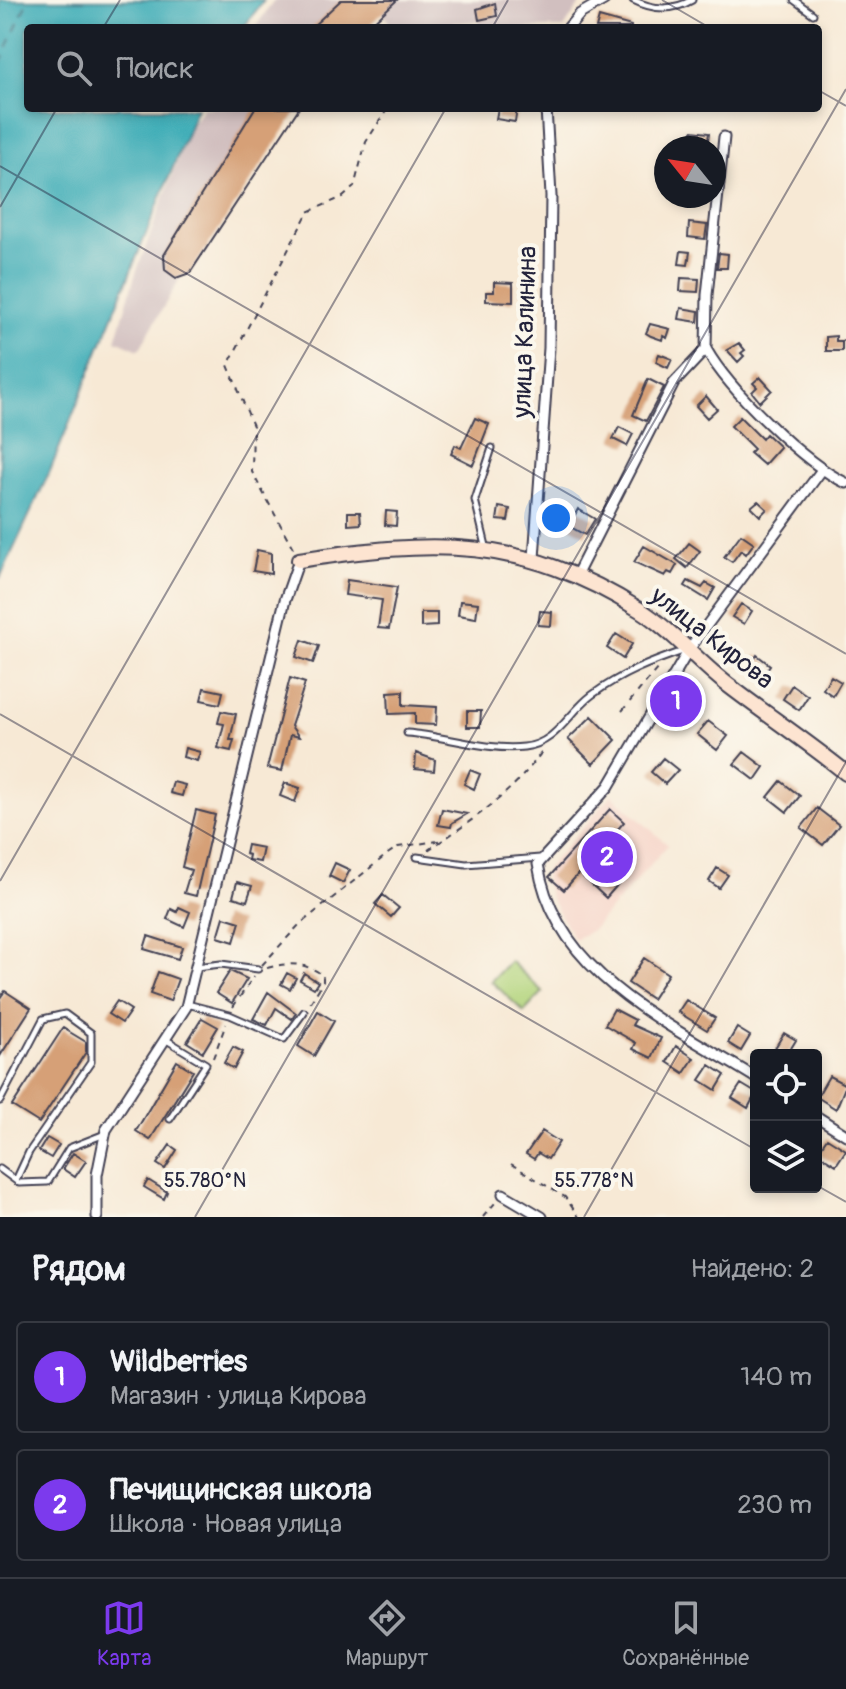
<!DOCTYPE html>
<html lang="ru">
<head>
<meta charset="utf-8">
<style>
	:root { --surface:#171b24; --page:#20242c; --text:#f1f3f6; --muted:#9ea1a6; --line:#363941; --accent:#7c3aed }
	body { margin:0; font-family:Pangolin,sans-serif; background:var(--page); color:var(--text) }
	.controls { position:absolute; right:24px; bottom:24px; display:grid; overflow:hidden; border-radius:8px; box-shadow:0 4px 12px #0003 }
	.controls button { width:72px; height:72px; display:grid; place-items:center; padding:0; border:0; border-bottom:2px solid var(--line); background:var(--surface); color:var(--text); font:40px sans-serif }
	.compass { position:absolute; left:654px; top:136px; width:72px; height:72px; border-radius:50%; background:var(--surface); box-shadow:0 4px 12px #0003; rotate:300deg }
	.you { position:absolute; left:556px; top:518px; width:28px; height:28px; margin:-20px; border:6px solid #fff; border-radius:50%; background:#1a73e8; box-shadow:0 0 0 12px #1a73e833 }
	.badge { display:grid; place-items:center; width:52px; height:52px; border-radius:50%; background:var(--accent); color:#fff; font-size:26px; font-weight:700 }
	.pin { position:absolute; translate:-50% -50%; border:4px solid #fff; box-shadow:0 2px 8px #0006 }
	.list { margin:0; padding:0; list-style:none }
	h2 { display:flex; justify-content:space-between; align-items:center; height:104px; margin:0; padding:0 32px; font-size:34px }
	h2 small { font-size:26px; font-weight:400; color:var(--muted) }
	.list li { display:grid; grid-template-columns:52px 1fr auto; gap:24px; align-items:center; box-sizing:border-box; height:112px; margin:0 16px 16px; padding:0 16px; border:2px solid var(--line); border-radius:8px }
	.list b { display:block; font-size:30px; white-space:nowrap }
	.list p { margin:0; font-size:26px; white-space:nowrap; color:var(--muted) }
	.list em { font-size:26px; font-style:normal; color:var(--muted) }
	.icon { flex:none; width:44px; height:44px; fill:none; stroke:currentColor; stroke-width:2; stroke-linecap:round; stroke-linejoin:round }
	.map { position:relative; flex:none; width:846px; height:1217px; overflow:hidden }
	.search { position:absolute; background:var(--surface); box-shadow:0 4px 12px #0003; left:24px; right:24px; top:24px; height:88px; display:flex; align-items:center; gap:20px; box-sizing:border-box; padding:0 28px; border-radius:8px; color:var(--muted); font-size:30px }
	.sheet { height:360px; background:var(--surface) }
	nav { display:flex; justify-content:space-around; align-items:center; box-sizing:border-box; height:112px; border-top:2px solid var(--line); background:var(--surface); font-size:22px; color:var(--muted) }
	nav a { display:grid; justify-items:center; gap:4px }
	nav .on { color:var(--accent) }
	.map>svg:first-child { display:block }
</style>
</head>
<body>
<div class="map">
<svg width="846" height="1217" viewBox="0 0 846 1217">
	<rect width="100%" height="100%" fill="#fbf7ec"/>
	<filter id="ink" filterUnits="userSpaceOnUse"><feTurbulence type="fractalNoise" baseFrequency=".0125" numOctaves="2"/><feDisplacementMap in="SourceGraphic" scale="16" xChannelSelector="R" yChannelSelector="G"/><feConvolveMatrix kernelMatrix="1 2 1 2 8 2 1 2 1" color-interpolation-filters="sRGB"/></filter>
	<filter id="wash" filterUnits="userSpaceOnUse"><feTurbulence type="fractalNoise" baseFrequency=".006" numOctaves="4" result="noise"/><feDisplacementMap in="SourceGraphic" scale="32" xChannelSelector="R" yChannelSelector="G"/><feGaussianBlur stdDeviation="1.8" result="paint"/><feColorMatrix in="noise" values="0 0 0 0 0 0 0 0 0 0 0 0 0 0 0 0 0 1.4 0 .05"/><feComposite in="paint" operator="in"/></filter>
	<g filter="url(#wash)">
		<rect width="100%" height="100%" fill="#f7e9d5"/>
		<path fill="#f6d1c5" d="M612 795 668 845 591 931 574 939 550 897 545 881 547 868Z"/>
		<path fill="#d1bfbf" d="M274 0H583L564 28H479L478 21 392 27 382 11 363 28H255Z
			M203 108H295L184 271 139 350 116 340 135 276 189 129Z"/>
		<path fill="#b2d47c" stroke="#6a7b5c" stroke-width="2" d="M510 961 543 992 524 1012 491 981Z"/>
		<path fill="#3aabb6" stroke="#2e6678" stroke-width="2" d="M0 0H264L243 28H28V108H197L50 471 0 578Z"/>
		<g fill="none" stroke-linecap="round" stroke-linejoin="round">
			<path stroke="#2c596c" stroke-width="2" stroke-dasharray="10 8" stroke-linecap="butt" d="M0 64 28 0"/>
		</g>
		<g id="blocks">
			<path fill="#d6a077" d="M341 0H397L367 28H311Z
				M495 3 497 16 479 20 477 9Z
				M599 17 631 26V28H596Z
				M255 108H299L190 273 176 278 165 270 164 255Z
				M498 108H517L515 122 496 119Z
				M692 131 709 133 707 147 690 145Z
				M689 223 707 225 705 239 688 237Z
				M681 251 690 252 688 265 679 264Z
				M719 253 728 254 727 268H717Z
				M681 278 699 279 698 292 680 291Z
				M494 282 513 283V302L486 301V292H494Z
				M681 308 699 311 698 322 679 319Z
				M650 324 670 329 667 338 663 336 662 340 651 336 646 333Z
				M836 336V341H842V351H826V337Z
				M739 343 745 350 741 353 744 356 738 362 727 350Z
				M659 354 672 359 668 368 656 362Z
				M760 377 772 390 760 402 752 392 757 387 753 383Z
				M648 379 664 387 646 421 633 415Z
				M706 396 717 409 707 418 696 406Z
				M740 417 762 439 766 434 780 447 764 465 750 453 754 449 731 426Z
				M475 418 489 424 473 465 451 454 455 445 461 448Z
				M619 427 633 434 627 446 613 439Z
				M758 501 767 509 760 516 751 507Z
				M499 507 510 509 508 521 497 520Z
				M578 509 595 519 585 535 569 526Z
				M386 511 397 512 396 526 385 525Z
				M348 512H360L361 524 348 525Z
				M741 534 754 543 746 554 741 550 732 562 724 557Z
				M689 543 700 551 687 568 676 559Z
				M644 546 677 565 672 574 668 572 665 576 634 562Z
				M257 550 271 553V574L253 571Z
				M347 580 397 587 389 629 378 628 382 600 345 595Z
				M688 581 702 588 706 583 715 588 708 600 685 586Z
				M460 601 478 603 476 618 458 615Z
				M741 604 752 611 744 624 732 617Z
				M540 611 552 612 551 626 538 625Z
				M421 613H437V626L421 627Z
				M616 634 632 644 623 659 607 648Z
				M302 640 319 646 313 663 296 657Z
				M757 655 770 665 763 675 750 665Z
				M831 676 841 682 833 696 823 689Z
				M290 678 305 683 291 726 299 737 290 735 282 771 267 768Z
				M792 685 808 696 799 710 783 699Z
				M204 688 223 692 220 704 201 700Z
				M678 688 690 698 679 711 668 702Z
				M403 691V705L437 707 436 725 415 724V713L389 714 388 692Z
				M221 711 236 714 230 740H234L231 751 218 748 224 724 218 723Z
				M467 711H481L480 727H467Z
				M592 716 616 740 593 764 568 739Z
				M708 721 728 736 717 750 697 734Z
				M185 748 200 752 197 761 183 757Z
				M744 752 764 767 755 780 734 764Z
				M416 753 435 760 434 771 415 769Z
				M663 758 678 770 665 784 651 772Z
				M470 770 480 774 474 789 464 784Z
				M781 781 800 796 787 812 768 797Z
				M173 782 185 785 182 796 170 793Z
				M285 783 300 788 295 802 280 796Z
				M817 808 839 825 823 845 801 828Z
				M442 809 467 814 452 823 451 827 438 825Z
				M610 809 624 822 592 859 619 883 606 898 579 873 564 890 549 877Z
				M196 810 215 815 196 896 184 893 191 870 182 867Z
				M247 845 263 848 260 862 248 860 249 855 245 854Z
				M335 863 350 870 343 883 329 876Z
				M717 868 728 875 719 888 709 881Z
				M237 882 252 886 247 901 233 897Z
				M383 895 399 908 391 917 375 904Z
				M179 907 190 912 184 927 167 919 171 909 177 912Z
				M224 917 240 922 234 942 218 937Z
				M148 936 182 947 178 959 144 949Z
				M644 958 668 974 652 999 628 983Z
				M230 971 247 979 232 1003 216 993Z
				M158 972 178 979 170 1001 150 994Z
				M287 973 296 978 290 989 281 984Z
				M304 973 318 982 314 988 300 980Z
				M5 991 31 1008 0 1056V998Z
				M268 992 296 1013 292 1019 276 1008 267 1025 253 1019Z
				M686 1000 715 1018 707 1030 678 1012Z
				M117 1001 131 1010 122 1023 108 1014Z
				M614 1009 635 1020 632 1025 661 1038 652 1058 633 1049 636 1043 605 1025Z
				M318 1011 334 1021 314 1056 298 1046Z
				M202 1018 218 1027 203 1052 187 1042Z
				M63 1028 86 1042V1052L39 1123 12 1106Z
				M737 1028 750 1036 741 1051 728 1043Z
				M784 1033 796 1040 787 1055 775 1048Z
				M676 1046 694 1058 684 1073 667 1062Z
				M233 1047 243 1052 234 1069 224 1063Z
				M177 1061 193 1071 150 1140 136 1131Z
				M710 1065 725 1075 716 1090 700 1080Z
				M829 1076 846 1085 836 1109 817 1097Z
				M741 1084 756 1093 748 1108 732 1098Z
				M542 1131 559 1142 548 1159 538 1153 534 1159 526 1154Z
				M47 1138 59 1145 51 1158 39 1151Z
				M827 1138 846 1150 836 1165 817 1153Z
				M170 1145 177 1150 165 1169 157 1164Z
				M73 1153 86 1161 75 1177 63 1169Z
				M148 1180 167 1192 164 1199 144 1187Z"/>
		</g>
	</g>
	<g filter="url(#ink)">
		<use href="#blocks" fill-opacity="0" stroke="#424052" stroke-width="2"/>
		<g fill="none" stroke-linecap="round" stroke-linejoin="round">
			<g stroke="#424052" stroke-width="9">
				<path id="lane" d="M633 0C653 10 673 11 692 0
					M794 0 813 14
					M487 550 475 500 492 448
					M407 733C445 736 487 751 524 747 556 744 569 712 592 695 622 673 651 662 686 650
					M417 857 466 864 540 858
					M196 967 221 964 258 969
					M187 1004 230 1015 284 1039 304 1012
					M165 1039 206 1064 170 1119
					M0 1101 43 1019 65 1014 91 1033V1062L29 1152 16 1180
					M0 1169 19 1183 48 1182 69 1148 105 1134"/>
			</g>
			<g stroke="#424052" stroke-width="13">
				<path id="street" d="M568 28 580 14 604 0
					M706 349C729 390 804 463 846 483
					M534 558 549 348 551 196 546 108
					M576 576 674 383 706 349 707 295 724 137
					M756 1078C670 1024 555 975 538 864L609 786 690 648 821 471
					M816 1116 846 1135
					M503 1194 542 1217
					M97 1217V1175L106 1130 186 1007 285 600 299 560"/>
			</g>
			<g stroke="#424052" stroke-width="18">
				<path id="secondary" d="M299 560C433 540 521 535 640 610 673 631 698 662 728 685 767 715 808 742 846 773"/>
			</g>
			<path stroke="#424052" stroke-width="2" stroke-dasharray="6 6" stroke-linecap="butt" d="M293 548 252 472 253 426 228 365 308 212 343 197 354 187 366 142 388 108
				M622 711 657 669
				M428 850C470 822 515 792 543 750
				M262 965 300 924 389 853 398 847 444 840
				M267 968C289 962 303 962 323 975V982L309 1005
				M233 1007 254 976
				M213 1058 226 1024
				M511 1164 565 1197 579 1217
				M483 1217 495 1203"/>
			<use href="#lane" stroke="#fff" stroke-width="5"/>
			<use href="#street" stroke="#fff" stroke-width="9"/>
			<use href="#secondary" stroke="#fde4d1" stroke-width="14"/>
		</g>
	</g>
	<path fill="none" stroke="#22223b" stroke-width="2" stroke-opacity="0.45" d="M662 0 710 28M103 28 120 0M492 28 508 0M818 90 846 106M0 166 846 654M0 207 57 108M0 714 756 1150M0 881 446 108M816 1185 846 1202M195 1217 846 89M584 1217 846 762"/>
	<g text-anchor="middle" dominant-baseline="central" stroke-width="8" stroke-linejoin="round" paint-order="stroke">
		<g font-size="26" fill="#22223b" stroke="#fbf7ec">
			<text transform="translate(525 332) rotate(-88)">улица Калинина</text>
			<text transform="translate(712 638) rotate(38)">улица Кирова</text>
		</g>
	</g>
	<g font-size="20" text-anchor="middle" fill="#22223b" stroke="#fbf7ec" stroke-width="8" stroke-linejoin="round" paint-order="stroke">
		<text x="205" y="1187">55.780°N</text>
		<text x="594" y="1187">55.778°N</text>
	</g>
</svg>
<div class="controls">
<button><svg class="icon" aria-label="locate" viewBox="0 0 24 24"><circle cx="12" cy="12" r="6"/><path d="M12 2v4M12 18v4M2 12h4M18 12h4"/></svg></button>
<button><svg class="icon" aria-label="layers" viewBox="0 0 24 24"><path d="M12 4l9 5-9 5-9-5zM3 14l9 5 9-5"/></svg></button>
</div>
<svg class="compass" viewBox="-18 -18 36 36"><path d="M0-13l5 13h-10z" fill="#e53935"/><path d="M0 13l5-13h-10z" fill="#9ea1a6"/></svg>
<div class="you"></div>
<div class="pin badge" style="left:676px;top:701px">1</div>
<div class="pin badge" style="left:607px;top:857px">2</div>
<div class="search"><svg class="icon" aria-label="search" viewBox="0 0 24 24"><circle cx="10" cy="10" r="6"/><path d="M15 15l6 6"/></svg>Поиск</div>
</div>
<section class="sheet">
<h2>Рядом<small>Найдено: 2</small></h2>
<ul class="list">
<li><span class="badge">1</span><div><b>Wildberries</b><p>Магазин · улица Кирова</p></div><em>140 m</em></li>
<li><span class="badge">2</span><div><b>Печищинская школа</b><p>Школа · Новая улица</p></div><em>230 m</em></li>
</ul>
</section>
<nav>
<a class="on"><svg class="icon" aria-label="map" viewBox="0 0 24 24"><path d="M3 6l6-2 6 2 6-2v14l-6 2-6-2-6 2zM9 4v14M15 6v14"/></svg>Карта</a>
<a><svg class="icon" aria-label="directions" viewBox="0 0 24 24"><path d="M12 3l9 9-9 9-9-9zM9 14v-3h6M13 9l2 2-2 2"/></svg>Маршрут</a>
<a><svg class="icon" aria-label="saved" viewBox="0 0 24 24"><path d="M7 4h10v16l-5-4-5 4z"/></svg>Сохранённые</a>
</nav>
</body>
</html>
